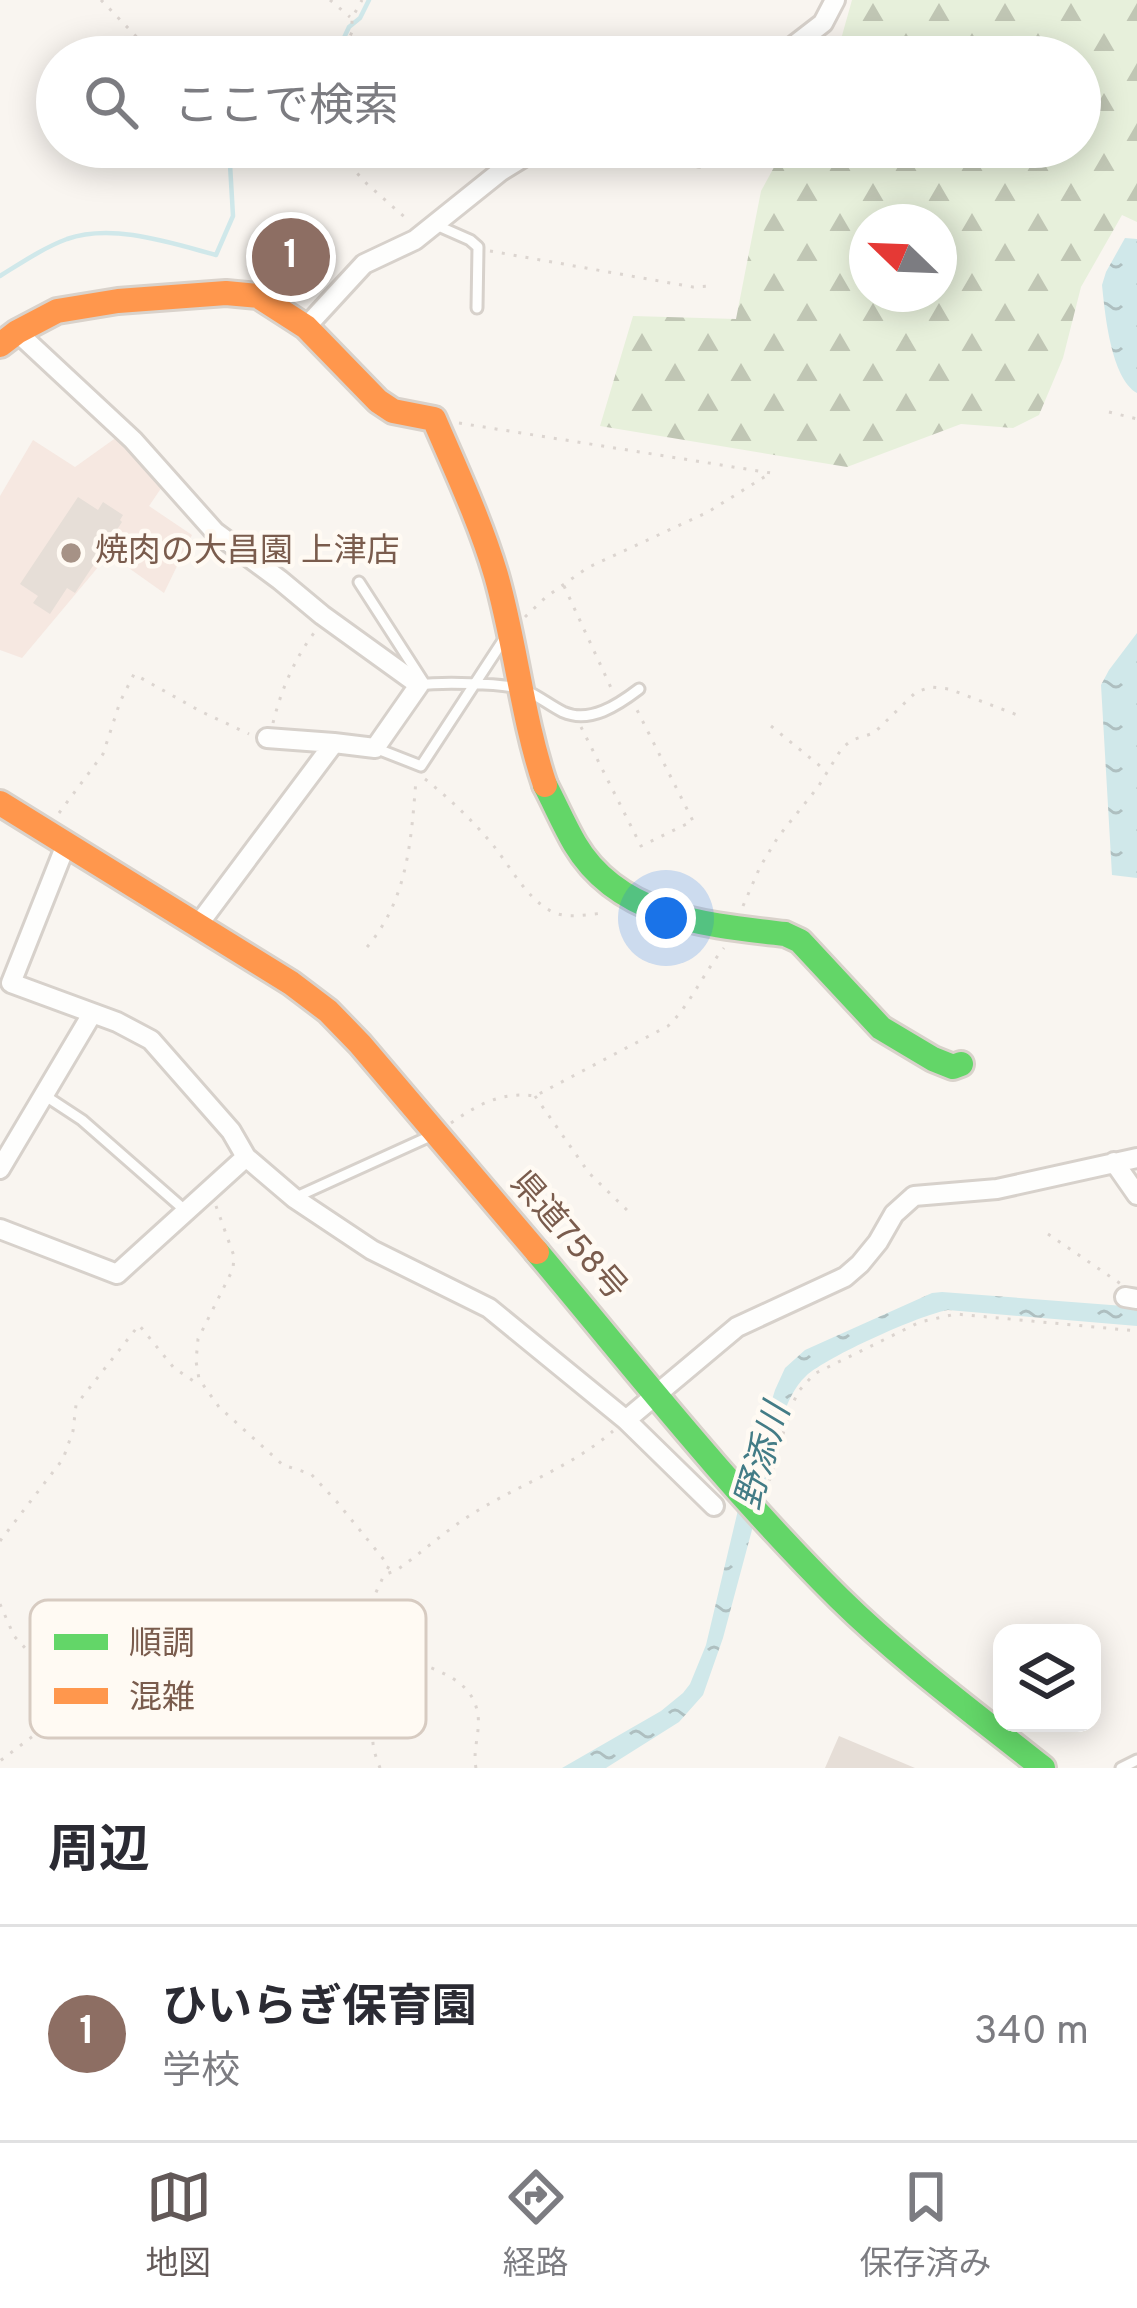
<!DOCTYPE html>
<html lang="ja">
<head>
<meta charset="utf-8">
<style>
	:root { --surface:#fff; --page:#f7f7f7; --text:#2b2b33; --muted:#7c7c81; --line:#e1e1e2; --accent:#625958 }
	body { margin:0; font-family:Overpass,"Noto Sans JP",sans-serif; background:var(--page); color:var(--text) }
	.controls { position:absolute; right:36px; bottom:36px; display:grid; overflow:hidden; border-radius:24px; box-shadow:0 6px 30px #0003 }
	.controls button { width:108px; height:108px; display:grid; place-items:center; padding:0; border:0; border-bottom:3px solid var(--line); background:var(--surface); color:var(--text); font:60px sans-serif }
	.compass { position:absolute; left:849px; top:204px; width:108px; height:108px; border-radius:50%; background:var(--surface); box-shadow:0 6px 30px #0003; rotate:293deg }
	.you { position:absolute; left:666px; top:918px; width:42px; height:42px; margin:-30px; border:9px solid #fff; border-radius:50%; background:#1a73e8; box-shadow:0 0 0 18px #1a73e833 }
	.badge { display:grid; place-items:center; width:78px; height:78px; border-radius:50%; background:var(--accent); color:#fff; font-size:39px; font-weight:700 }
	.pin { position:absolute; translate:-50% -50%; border:6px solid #fff; box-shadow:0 3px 12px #0006 }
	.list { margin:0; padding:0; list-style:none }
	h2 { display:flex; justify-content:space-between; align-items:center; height:156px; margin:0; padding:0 48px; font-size:51px }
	h2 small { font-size:39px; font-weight:400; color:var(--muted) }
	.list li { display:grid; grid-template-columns:78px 1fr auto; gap:36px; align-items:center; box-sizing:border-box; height:216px; padding:0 48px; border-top:3px solid var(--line) }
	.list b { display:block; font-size:45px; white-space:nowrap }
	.list p { margin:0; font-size:39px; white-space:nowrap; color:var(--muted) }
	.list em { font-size:39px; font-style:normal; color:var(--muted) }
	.icon { flex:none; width:66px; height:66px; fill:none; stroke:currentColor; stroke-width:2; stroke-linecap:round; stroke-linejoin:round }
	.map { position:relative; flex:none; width:1137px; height:1768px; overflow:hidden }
	.search { position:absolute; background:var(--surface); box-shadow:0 6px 30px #0003; left:36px; right:36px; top:36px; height:132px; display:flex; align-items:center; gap:30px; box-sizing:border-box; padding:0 42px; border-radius:66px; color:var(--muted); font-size:45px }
	.sheet { height:372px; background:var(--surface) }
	nav { display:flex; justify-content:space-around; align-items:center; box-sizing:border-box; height:168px; border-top:3px solid var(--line); background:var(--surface); font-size:33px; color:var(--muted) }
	nav a { display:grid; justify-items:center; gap:6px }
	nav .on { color:var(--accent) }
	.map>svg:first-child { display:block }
</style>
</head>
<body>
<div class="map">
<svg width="1137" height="1768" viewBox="0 0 1137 1768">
	<defs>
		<pattern id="forest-firs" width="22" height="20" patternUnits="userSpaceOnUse" patternTransform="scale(3)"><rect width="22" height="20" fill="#e7f0db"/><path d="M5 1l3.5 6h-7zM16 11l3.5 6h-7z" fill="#c0c6b4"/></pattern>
		<pattern id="water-ripples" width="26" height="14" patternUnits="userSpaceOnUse" patternTransform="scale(3)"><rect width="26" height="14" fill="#d0e8ea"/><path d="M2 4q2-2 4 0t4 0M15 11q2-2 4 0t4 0" fill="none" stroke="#aebfc0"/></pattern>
	</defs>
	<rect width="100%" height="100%" fill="#f9f5f0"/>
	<path fill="#f6e8e1" d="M124 432 166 481 149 506 192 535 164 593 109 554 22 658 0 650V496L33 440 75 467Z"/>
	<path fill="url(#forest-firs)" fill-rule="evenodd" d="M852 0H1137V222L1122 215 1081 287 1063 358 1039 415 1013 428 961 424 847 467 600 426 633 316 736 319 761 191 785 147H1080V57H836ZM867 222H939V294H867Z"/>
	<path fill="url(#water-ripples)" d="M1125 238 1137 239V393C1111 378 1105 314 1102 285L1106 272Z
		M1137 633V878L1112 875 1101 685 1109 670Z
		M942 1292 1137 1307V1326L948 1310C920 1315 828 1356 806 1376 794 1387 788 1402 782 1418L723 1638 703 1695 679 1722 606 1768H562L661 1711 683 1693 690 1684 706 1645 738 1510 775 1390 785 1368 805 1350 932 1293Z"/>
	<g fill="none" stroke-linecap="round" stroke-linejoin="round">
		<path stroke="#d0e8ea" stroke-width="4.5" d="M335 57 349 27 360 18 369 0
			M0 276C21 263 43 248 67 239 113 223 171 243 216 255L233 216 229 147"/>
	</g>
	<path fill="#e6ded7" d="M78 497 98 510 103 502 123 515 120 520 122 522 75 593 67 588 50 614 33 603 38 596 20 584Z
		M839 1736 915 1768H825Z"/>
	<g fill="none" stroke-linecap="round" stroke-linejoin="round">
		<g stroke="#d7d1cb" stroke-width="15">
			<path id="lane" d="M679 147 699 161
				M436 225 470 240 478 247 477 308
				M359 582 424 683
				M419 685C440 682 502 683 522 689 536 694 549 705 563 712 590 724 618 705 639 689
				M375 748 421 766 506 636
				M44 1095 82 1120 187 1212
				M294 1198 435 1134
				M1121 1768 1137 1760"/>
		</g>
		<g stroke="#d7d1cb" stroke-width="24">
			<path id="street" d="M779 57 823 23 835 0
				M306 327 364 264 415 240 501 171 540 147
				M17 332 133 440 215 532 280 580 322 615 419 685 375 748 334 743 198 925
				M267 738 334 743
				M67 842 11 983 117 1022 151 1040 231 1131 246 1157 294 1198 372 1250 489 1308 626 1420 714 1506
				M1114 1162 1137 1195
				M0 1169 92 1014
				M0 1229 117 1274 246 1157
				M1125 1297 1137 1299
				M626 1420 737 1327 845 1277 860 1264 878 1242 894 1214 914 1196 997 1189 1137 1158"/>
		</g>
		<g stroke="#d9d2cb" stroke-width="30">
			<path id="fast" d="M545 785C555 804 564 825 575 844 619 918 707 925 785 934L800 941 881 1028 933 1059 953 1067 961 1064
				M537 1252C635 1369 730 1490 839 1598 902 1660 974 1713 1043 1768"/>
		</g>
		<g stroke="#d9d2cb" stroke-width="30">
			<path id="slow" d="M0 345 17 332 57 311 118 301 226 293 258 296 306 327 378 401 393 411 434 419C456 470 480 521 496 575 516 645 522 717 545 785
				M0 803 291 983 328 1011 360 1044 537 1252"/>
		</g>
		<path stroke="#dcd5d0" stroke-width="3" stroke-dasharray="3 9" stroke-linecap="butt" d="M101 0 156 57
			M330 0 350 17
			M340 57 352 32V18L362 0
			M333 147 367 184 409 221
			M490 251 693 287 713 286
			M1109 412 1137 419
			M459 423 771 473
			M564 586 613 692
			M525 617 546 597 587 568 708 512 769 474
			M273 723C281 690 295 657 317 629
			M771 726 825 770
			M581 727 641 846 693 821 635 706
			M425 779C450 799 473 821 493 845 510 866 525 896 549 910 564 920 588 914 605 913
			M59 813 103 754 120 702 134 674 200 711 249 734
			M743 906 760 867 778 837 818 787 842 748 852 740 874 733 916 692 931 687 949 689 1020 716
			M367 947C408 899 411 841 416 780
			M535 1096 589 1173 628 1211
			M451 1123C477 1105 502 1091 535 1096L668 1026C691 1004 703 973 724 948
			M216 1206 234 1256 233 1269 198 1339 196 1361 199 1379 219 1407 283 1465 311 1474 337 1502 389 1566 385 1573
			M1048 1234 1121 1284
			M766 1492 790 1410 798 1392 814 1374 920 1322 956 1314 1137 1331
			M0 1541 63 1459 73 1431 76 1405 139 1325 174 1368 198 1384
			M0 1604 14 1636 49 1674 54 1683 37 1733 0 1761
			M380 1768C377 1760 372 1747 373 1738 375 1728 386 1722 392 1714 404 1697 404 1675 400 1655
			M476 1768C472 1749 482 1729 477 1710 468 1671 418 1668 392 1650L373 1599 384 1575 397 1570C425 1550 452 1525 482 1508 526 1482 574 1465 613 1431"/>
		<use href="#lane" stroke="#fefefd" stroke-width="9"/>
		<use href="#street" stroke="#fefefd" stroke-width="18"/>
		<use href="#fast" stroke="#63d668" stroke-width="24"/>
		<use href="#slow" stroke="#ff974d" stroke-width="24"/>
	</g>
	<circle fill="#a69286" stroke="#fffaf3" stroke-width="4.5" cx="71" cy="553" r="12"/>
	<g text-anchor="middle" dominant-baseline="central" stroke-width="9" stroke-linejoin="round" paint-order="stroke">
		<g font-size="33" fill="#7a5c4d" stroke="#fffaf3" text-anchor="start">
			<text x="95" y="553">焼肉の大昌園 上津店</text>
		</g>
		<g font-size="33" fill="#7a5c4d" stroke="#fffaf3">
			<text transform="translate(567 1237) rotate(49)">県道758号</text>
		</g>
		<g font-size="36" font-style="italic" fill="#437c86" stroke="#fffaf3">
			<text transform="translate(765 1457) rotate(-73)">野添川</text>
		</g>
	</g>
	<rect x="30" y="1600" width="396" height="138" rx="18" fill="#fffaf3" stroke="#d7cbc1" stroke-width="3"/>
	<rect x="54" y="1634" width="54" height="16" fill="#63d668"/>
	<rect x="54" y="1688" width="54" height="16" fill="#ff974d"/>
	<g font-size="33" fill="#7a5c4d">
		<text x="129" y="1654">順調</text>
		<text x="129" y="1708">混雑</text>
	</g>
</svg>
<div class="controls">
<button><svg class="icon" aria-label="layers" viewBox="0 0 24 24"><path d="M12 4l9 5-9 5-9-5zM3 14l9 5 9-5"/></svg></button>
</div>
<svg class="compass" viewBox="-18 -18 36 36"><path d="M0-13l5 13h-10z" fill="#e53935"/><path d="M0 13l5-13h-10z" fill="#7c7c81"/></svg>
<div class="you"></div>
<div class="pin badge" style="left:291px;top:257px;background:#8d6e63">1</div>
<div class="search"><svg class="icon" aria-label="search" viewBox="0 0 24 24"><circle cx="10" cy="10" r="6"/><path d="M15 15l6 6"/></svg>ここで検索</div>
</div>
<section class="sheet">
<h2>周辺<small></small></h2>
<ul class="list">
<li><span class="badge" style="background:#8d6e63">1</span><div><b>ひいらぎ保育園</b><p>学校</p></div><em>340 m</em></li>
</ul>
</section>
<nav>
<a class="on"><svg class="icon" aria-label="map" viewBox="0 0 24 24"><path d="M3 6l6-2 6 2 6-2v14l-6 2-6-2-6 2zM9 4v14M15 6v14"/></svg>地図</a>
<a><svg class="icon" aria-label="directions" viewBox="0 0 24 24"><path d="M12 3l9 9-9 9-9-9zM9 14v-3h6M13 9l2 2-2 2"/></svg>経路</a>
<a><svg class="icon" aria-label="saved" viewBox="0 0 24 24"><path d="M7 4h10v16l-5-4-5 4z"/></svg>保存済み</a>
</nav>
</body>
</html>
